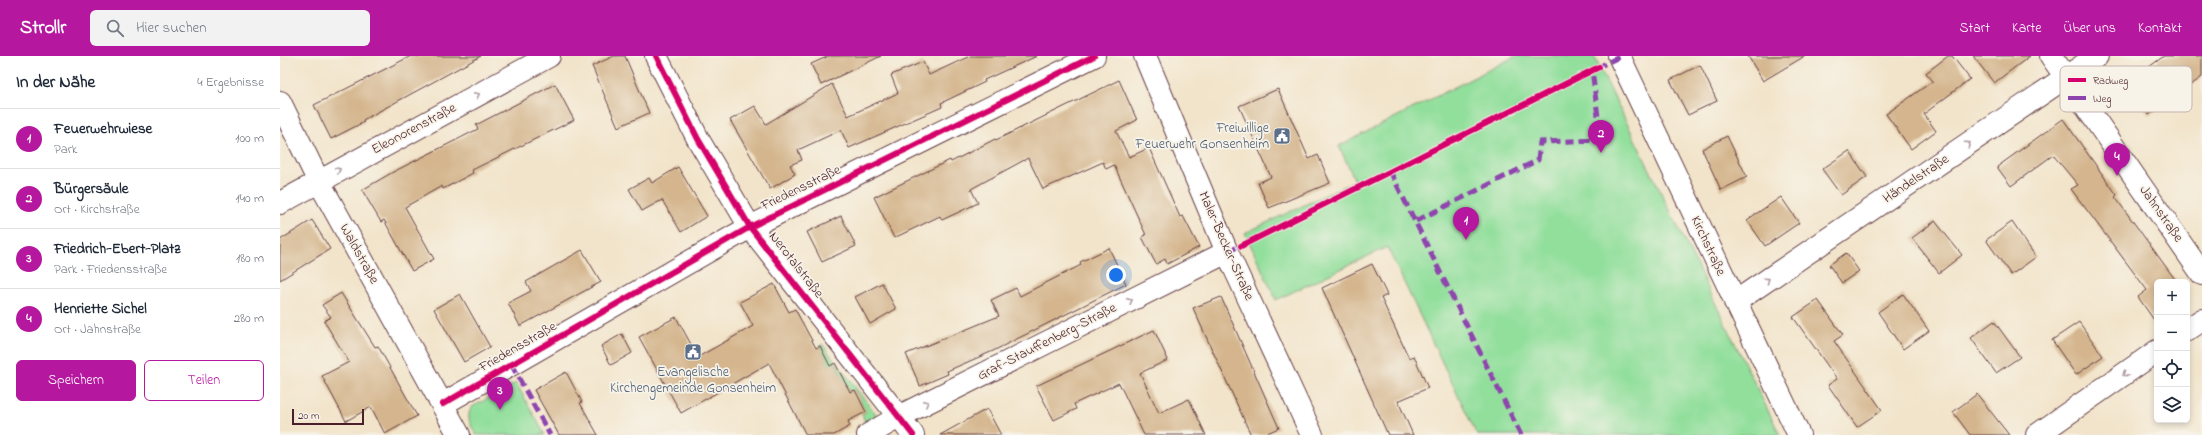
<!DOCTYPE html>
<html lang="de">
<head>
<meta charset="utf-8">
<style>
	:root { --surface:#fff; --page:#f2f2f3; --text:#1f2937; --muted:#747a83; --line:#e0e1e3; --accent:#b5179e }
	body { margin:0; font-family:"Indie Flower",sans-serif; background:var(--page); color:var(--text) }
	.controls { position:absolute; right:12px; bottom:12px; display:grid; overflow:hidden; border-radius:6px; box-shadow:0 2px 6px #0003 }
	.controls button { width:36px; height:36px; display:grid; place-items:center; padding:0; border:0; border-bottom:1px solid var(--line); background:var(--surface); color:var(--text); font:20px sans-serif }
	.scale { position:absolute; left:12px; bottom:10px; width:72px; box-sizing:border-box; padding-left:4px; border:2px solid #4a1f2b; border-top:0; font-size:11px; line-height:14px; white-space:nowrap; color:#4a1f2b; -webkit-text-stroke:3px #f7f3e8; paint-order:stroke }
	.you { position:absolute; left:836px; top:219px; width:14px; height:14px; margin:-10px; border:3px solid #fff; border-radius:50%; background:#1a73e8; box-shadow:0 0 0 6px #1a73e833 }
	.badge { display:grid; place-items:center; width:26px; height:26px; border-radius:50%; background:var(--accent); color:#fff; font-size:13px; font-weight:700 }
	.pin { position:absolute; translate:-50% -33px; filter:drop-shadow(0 1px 2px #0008) }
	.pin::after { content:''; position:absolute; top:21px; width:14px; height:12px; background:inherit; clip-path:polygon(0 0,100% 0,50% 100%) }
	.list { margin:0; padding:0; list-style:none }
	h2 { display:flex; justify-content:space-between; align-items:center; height:52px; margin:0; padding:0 16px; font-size:17px }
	h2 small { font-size:13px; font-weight:400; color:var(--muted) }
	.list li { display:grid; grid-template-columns:26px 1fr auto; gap:12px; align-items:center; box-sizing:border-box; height:60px; padding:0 16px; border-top:1px solid var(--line) }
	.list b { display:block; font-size:15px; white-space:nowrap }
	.list p { margin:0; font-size:13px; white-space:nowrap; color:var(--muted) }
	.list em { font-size:13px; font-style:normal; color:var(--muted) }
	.actions { display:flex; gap:8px; padding:12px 16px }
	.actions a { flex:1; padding:9px 0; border:1px solid var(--accent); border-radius:6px; text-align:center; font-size:14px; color:var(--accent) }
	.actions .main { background:var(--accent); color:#fff }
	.icon { flex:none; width:22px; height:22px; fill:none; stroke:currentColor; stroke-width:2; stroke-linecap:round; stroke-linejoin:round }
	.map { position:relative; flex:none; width:1922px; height:379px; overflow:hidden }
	header { display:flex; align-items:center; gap:24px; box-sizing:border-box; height:56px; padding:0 20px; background:var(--accent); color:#fff }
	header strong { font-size:19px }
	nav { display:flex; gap:22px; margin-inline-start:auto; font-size:14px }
	.search { width:280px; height:36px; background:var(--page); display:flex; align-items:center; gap:10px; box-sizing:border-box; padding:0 14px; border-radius:6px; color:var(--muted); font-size:15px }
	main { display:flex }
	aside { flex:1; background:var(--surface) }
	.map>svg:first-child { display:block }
</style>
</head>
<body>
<header>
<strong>Strollr</strong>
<div class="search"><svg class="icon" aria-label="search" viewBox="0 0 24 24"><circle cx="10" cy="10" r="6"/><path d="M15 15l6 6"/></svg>Hier suchen</div>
<nav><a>Start</a><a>Karte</a><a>Über uns</a><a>Kontakt</a></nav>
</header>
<main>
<aside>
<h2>In der Nähe<small>4 Ergebnisse</small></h2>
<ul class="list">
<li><span class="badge">1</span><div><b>Feuerwehrwiese</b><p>Park</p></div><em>100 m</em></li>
<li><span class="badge">2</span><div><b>Bürgersäule</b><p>Ort · Kirchstraße</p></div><em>140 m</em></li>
<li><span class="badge">3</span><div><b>Friedrich-Ebert-Platz</b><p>Park · Friedensstraße</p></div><em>180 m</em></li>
<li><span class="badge">4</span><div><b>Henriette Sichel</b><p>Ort · Jahnstraße</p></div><em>280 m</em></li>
</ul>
<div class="actions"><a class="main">Speichern</a><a>Teilen</a></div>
</aside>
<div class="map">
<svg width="1922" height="379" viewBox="0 0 1922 379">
	<rect width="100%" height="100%" fill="#f7f3e8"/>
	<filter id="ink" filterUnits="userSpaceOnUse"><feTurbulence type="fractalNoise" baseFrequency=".025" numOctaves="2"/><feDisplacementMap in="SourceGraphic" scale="8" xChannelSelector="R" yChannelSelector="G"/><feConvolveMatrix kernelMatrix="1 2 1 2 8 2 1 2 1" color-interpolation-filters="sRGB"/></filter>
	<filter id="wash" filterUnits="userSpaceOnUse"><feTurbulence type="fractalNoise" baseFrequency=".012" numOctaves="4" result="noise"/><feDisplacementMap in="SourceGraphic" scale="16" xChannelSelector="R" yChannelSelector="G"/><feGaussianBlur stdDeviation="0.9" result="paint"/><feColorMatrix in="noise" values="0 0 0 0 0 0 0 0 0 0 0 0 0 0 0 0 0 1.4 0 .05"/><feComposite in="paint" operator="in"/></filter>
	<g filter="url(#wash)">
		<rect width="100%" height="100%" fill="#f2e4ca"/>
		<path fill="#92df9c" stroke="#6e7f64" d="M1236 0H1314L1500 379H1197L1107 191 996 244 965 177 1075 125 1059 90Z
			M542 288 596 358 595 362 586 368 582 358 586 356 575 334 570 336 555 307 550 310 540 290Z
			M236 327 265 379H196C191 369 185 361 192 351Z"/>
		<g id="blocks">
			<path fill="#d4b58d" d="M131 0H201L83 64 84 66 51 83 34 49Z
				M334 0H345L369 57 338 71 312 10Z
				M549 0H601L541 29 531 8Z
				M690 0H757L704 24 705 26 661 47 662 51 569 92 561 74 518 94 522 104 510 109 515 118 490 133 450 64 475 50 486 68 552 28 568 60 618 37 611 19 643 6 649 19Z
				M1468 0H1525L1483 25Z
				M1668 0H1672L1690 23 1644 58 1656 75 1631 93 1606 58 1653 25 1646 17Z
				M1693 0H1750L1714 27Z
				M1884 0H1922V21L1869 59 1847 27Z
				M1420 9 1437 45 1408 59 1390 24Z
				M839 24 857 64 836 75 849 101 869 92 900 161 903 160 919 191 887 208 885 203 876 208 862 181 866 179 834 109 826 113 823 106 763 133 748 102 691 133 698 147 662 164 660 160 614 182 594 141 670 104 671 106 715 83 716 84Z
				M275 28 294 64 192 114 193 117 163 133 162 130 125 151 154 203 132 215 104 164 101 166 82 134 113 116 198 73 196 69Z
				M998 33 1029 103 1038 99 1050 127 989 152 978 127 991 121 959 50Z
				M1783 63 1837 139 1835 141 1897 226H1877V262L1874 264 1858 241 1867 234 1791 133 1798 129 1773 99 1731 130 1717 111Z
				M1447 80 1467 121 1441 134 1422 93Z
				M1569 95 1587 121 1561 139 1542 113Z
				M398 111 427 160 401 176 382 144 362 155 349 133 369 122 372 127Z
				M1501 141 1519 167 1485 190 1467 164Z
				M561 160 576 190 542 206 527 176Z
				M32 164 50 193 0 224V184Z
				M1655 165 1682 199 1659 217 1632 182Z
				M1732 166 1756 201 1731 219 1706 184Z
				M829 192 846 228 713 295 667 315 668 318 640 330 626 298 719 260 711 244 736 232 740 240 801 209 800 206Z
				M302 194 321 226 240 270 228 247 251 235 246 226Z
				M1566 197 1579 215 1562 227 1549 209Z
				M1092 208 1107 239 1101 242 1129 302 1134 300 1148 332 1118 345 1133 379H1108L1042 232Z
				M602 227 616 253 590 268 575 241Z
				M494 228 509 256 515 253 536 292 540 290 550 310 555 307 570 336 575 334 586 356 568 365 570 370 554 379H526L489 307 401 357 359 281 396 261 418 301 473 270 460 246Z
				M61 237 95 291 98 290 137 360 105 378 91 351 66 365 42 320 69 306 44 265 51 261 42 249Z
				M180 238 210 291 184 306 154 253Z
				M1623 238 1649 275 1623 293 1598 256Z
				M941 241 999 372 982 379H971L913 252Z
				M1538 244 1563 279 1554 285 1602 354 1577 371 1548 329 1557 323 1513 261Z
				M1714 265 1740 301 1716 317 1691 282Z
				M1799 266 1823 300 1796 319 1772 284Z
				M874 274 888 304 860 317 879 357 909 343 926 379H864L839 327 794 348 796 353 774 364 756 330Z
				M342 278 352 297 331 309 321 290Z
				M286 316 302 346 300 347 318 379H279L254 334Z
				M1697 338 1729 379H1690L1673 356Z
				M707 353 721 379H660Z"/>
		</g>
	</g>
	<g filter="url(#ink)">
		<use href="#blocks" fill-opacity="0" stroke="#633d43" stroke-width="1"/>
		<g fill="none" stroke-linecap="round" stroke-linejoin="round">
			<g stroke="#633d43" stroke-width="24">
				<path id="minor" d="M376 0 418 83 470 171 633 379
					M865 0 947 196 1032 379
					M1339 0 1519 379
					M1771 0 1922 218
					M0 46 38 124 179 379
					M0 147 269 0
					M1455 246 1817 0
					M1907 274 1922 264
					M163 348 470 171 814 0
					M588 379 620 360 947 196
					M1757 379 1877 295"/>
			</g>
			<use href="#minor" stroke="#fff" stroke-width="22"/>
			<path stroke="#8e44ad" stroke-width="5" stroke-dasharray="10 5" stroke-linecap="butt" d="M1316 12 1339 1
				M1110 115 1241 379
				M1136 165 1258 104 1260 86 1321 84 1312 14
				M947 196 964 188
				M231 308 270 379"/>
			<g stroke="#f7f3e8" stroke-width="8">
				<path id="cycleway" d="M376 0 418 83 470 171 633 379
					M961 190 1319 11
					M163 348 470 171 814 0"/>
			</g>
			<use href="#cycleway" stroke="#d6006c" stroke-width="6"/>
		</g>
		<defs><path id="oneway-chevron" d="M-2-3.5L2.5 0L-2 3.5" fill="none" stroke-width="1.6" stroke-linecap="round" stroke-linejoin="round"/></defs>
		<g stroke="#ae9aa0">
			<use href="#oneway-chevron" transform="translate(197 39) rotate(-28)"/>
			<use href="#oneway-chevron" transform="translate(1688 88) rotate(-34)"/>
			<use href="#oneway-chevron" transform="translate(58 114) rotate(-28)"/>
			<use href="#oneway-chevron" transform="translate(1487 224) rotate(-34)"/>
			<use href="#oneway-chevron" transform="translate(850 245) rotate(-27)"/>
			<use href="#oneway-chevron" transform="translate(1845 318) rotate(145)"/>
			<use href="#oneway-chevron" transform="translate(646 347) rotate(-27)"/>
		</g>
	</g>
	<defs>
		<g id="civic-square" transform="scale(0.9)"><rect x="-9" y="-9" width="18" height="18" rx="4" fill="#5c6f8a" stroke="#f7f3e8"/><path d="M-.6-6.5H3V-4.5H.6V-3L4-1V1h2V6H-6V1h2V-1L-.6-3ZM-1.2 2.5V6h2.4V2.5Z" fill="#fff"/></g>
	</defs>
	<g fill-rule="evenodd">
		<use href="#civic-square" x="1002" y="80"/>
		<use href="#civic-square" x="413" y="296"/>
	</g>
	<g text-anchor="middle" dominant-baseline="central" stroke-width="3.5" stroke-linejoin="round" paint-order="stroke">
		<g font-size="14" fill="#4e5e75" stroke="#f7f3e8" text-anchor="end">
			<text x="989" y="72">Freiwillige<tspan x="989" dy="16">Feuerwehr Gonsenheim</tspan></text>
			<text x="413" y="316" text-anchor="middle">Evangelische<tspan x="413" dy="16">Kirchengemeinde Gonsenheim</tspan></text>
		</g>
		<g font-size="14" fill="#4a1f2b" stroke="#f7f3e8">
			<text transform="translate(134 73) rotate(-28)">Eleonorenstraße</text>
			<text transform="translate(1636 123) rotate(-34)">Händelstraße</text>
			<text transform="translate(521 132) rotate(-26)">Friedensstraße</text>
			<text transform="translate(1881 158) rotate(55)">Jahnstraße</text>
			<text transform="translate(946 190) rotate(66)">Maler-Becker-Straße</text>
			<text transform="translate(1428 190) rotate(65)">Kirchstraße</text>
			<text transform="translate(79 198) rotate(61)">Waldstraße</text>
			<text transform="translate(516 209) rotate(52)">Nerotalstraße</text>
			<text transform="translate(767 286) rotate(-27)">Graf-Stauffenberg-Straße</text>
			<text transform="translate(238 291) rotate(-30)">Friedensstraße</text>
		</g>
	</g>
	<rect x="1780" y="10" width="132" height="46" rx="6" fill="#f7f3e8" stroke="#c3b3af" stroke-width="1"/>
	<rect x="1788" y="22" width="18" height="4" fill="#d6006c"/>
	<rect x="1788" y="40" width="18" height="4" fill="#8e44ad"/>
	<g font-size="11" fill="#4a1f2b">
		<text x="1813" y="28">Radweg</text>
		<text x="1813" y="46">Weg</text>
	</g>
</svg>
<div class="controls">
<button>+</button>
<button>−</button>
<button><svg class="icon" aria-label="locate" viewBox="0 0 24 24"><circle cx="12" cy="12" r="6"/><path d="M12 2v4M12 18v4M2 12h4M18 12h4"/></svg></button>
<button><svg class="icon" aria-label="layers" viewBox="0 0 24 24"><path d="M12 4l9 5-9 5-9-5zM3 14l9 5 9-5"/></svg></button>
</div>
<div class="scale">20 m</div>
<div class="you"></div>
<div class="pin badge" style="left:1186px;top:184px">1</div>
<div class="pin badge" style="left:1321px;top:97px">2</div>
<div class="pin badge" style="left:220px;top:354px">3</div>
<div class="pin badge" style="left:1837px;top:120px">4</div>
</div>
</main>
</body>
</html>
